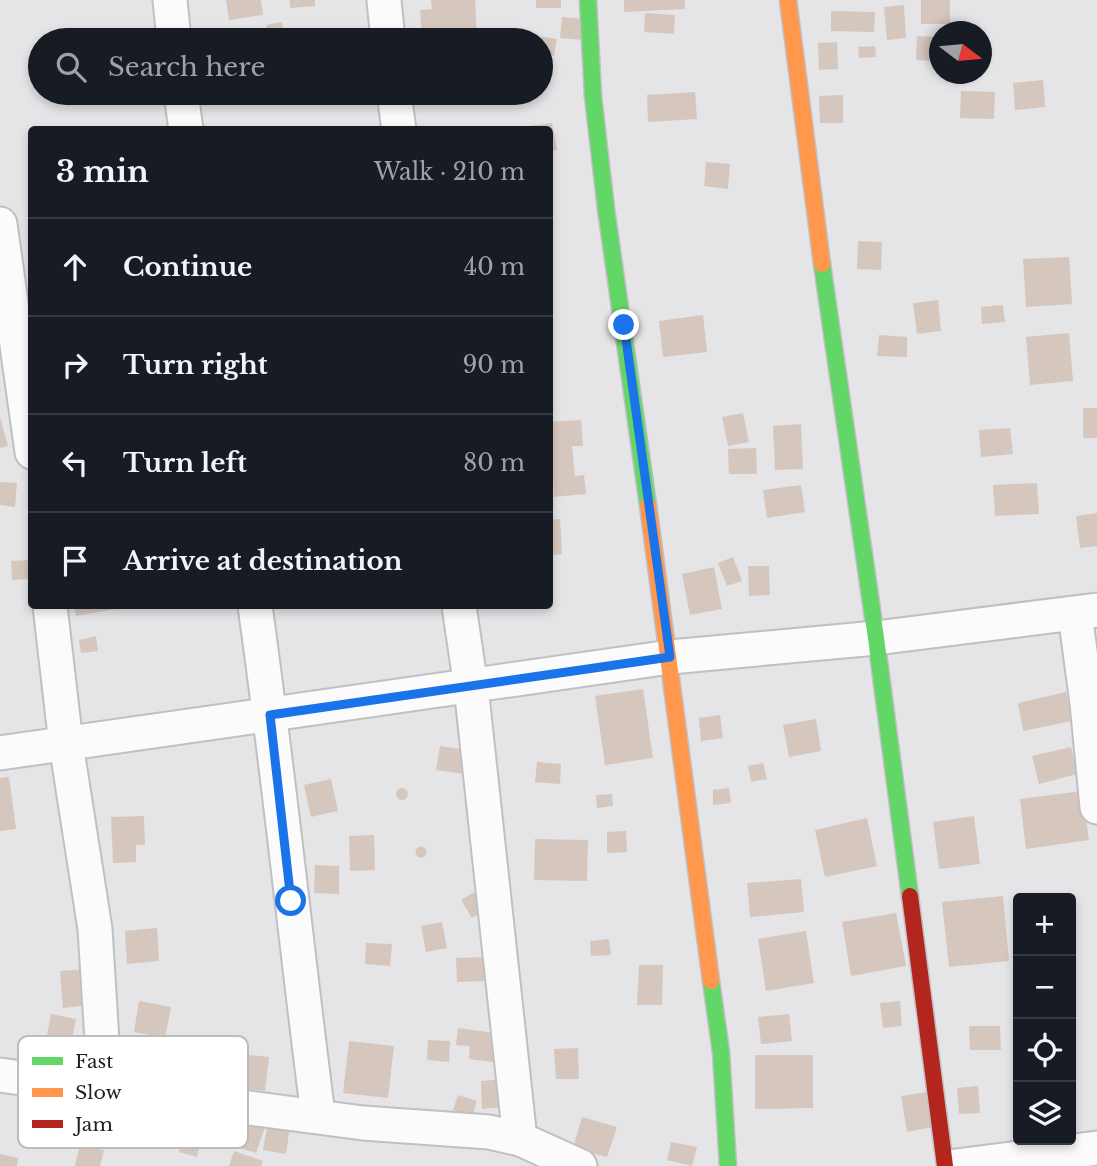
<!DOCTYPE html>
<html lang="en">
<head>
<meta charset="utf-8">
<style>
	:root { --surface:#171b24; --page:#20242c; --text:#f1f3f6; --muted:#9ea1a6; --line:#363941 }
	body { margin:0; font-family:"Libre Baskerville",serif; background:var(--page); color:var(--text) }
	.controls { position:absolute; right:21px; bottom:21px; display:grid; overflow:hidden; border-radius:7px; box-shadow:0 4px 10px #0003 }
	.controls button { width:63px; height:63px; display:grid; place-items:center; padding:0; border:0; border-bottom:2px solid var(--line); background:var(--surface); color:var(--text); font:35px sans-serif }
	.compass { position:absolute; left:929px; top:21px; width:63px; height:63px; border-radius:50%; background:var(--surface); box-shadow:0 4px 10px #0003; rotate:106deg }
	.stop { position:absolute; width:21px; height:21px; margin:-16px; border:5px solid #1a73e8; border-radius:50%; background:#fff }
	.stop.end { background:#1a73e8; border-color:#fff; box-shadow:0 2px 7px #0008 }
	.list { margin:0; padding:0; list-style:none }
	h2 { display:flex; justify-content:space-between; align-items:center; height:91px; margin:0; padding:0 28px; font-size:30px }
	h2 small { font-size:23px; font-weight:400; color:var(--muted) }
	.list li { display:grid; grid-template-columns:46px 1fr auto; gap:21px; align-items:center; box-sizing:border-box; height:98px; padding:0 28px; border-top:2px solid var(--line) }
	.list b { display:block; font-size:26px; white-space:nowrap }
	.list em { font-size:23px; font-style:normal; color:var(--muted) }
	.icon { flex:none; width:38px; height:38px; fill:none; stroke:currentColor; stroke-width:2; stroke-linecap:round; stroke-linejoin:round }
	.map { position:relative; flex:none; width:1097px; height:1166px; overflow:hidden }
	.search { position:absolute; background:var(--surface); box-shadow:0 4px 10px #0003; left:28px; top:28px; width:525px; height:77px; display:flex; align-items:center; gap:18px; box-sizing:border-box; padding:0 24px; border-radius:38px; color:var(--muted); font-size:26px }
	.panel { position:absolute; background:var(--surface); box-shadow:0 4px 10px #0003; left:28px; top:126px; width:525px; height:483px; border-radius:7px }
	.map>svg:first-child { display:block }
</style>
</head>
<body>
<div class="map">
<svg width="1097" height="1166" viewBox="0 0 1097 1166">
	<rect width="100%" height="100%" fill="#e5e4e6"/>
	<path fill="#d6c7be" d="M226 0H261L263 15 229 20Z
		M290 0H315V6L290 8Z
		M431 0H475L477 39 422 40 420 10 432 9Z
		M536 0H561V8H536Z
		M624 0H685V9L624 12Z
		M921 0H950V24H921Z
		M904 5 906 38 887 40 884 7Z
		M831 11 875 12 874 32 831 31Z
		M645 13 675 15 674 34 644 32Z
		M562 17 586 19 584 40 560 38Z
		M282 22 284 40H268L266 25Z
		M122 30 124 40H107L106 32Z
		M101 34 102 40H84L83 36Z
		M532 35 557 39 554 56 541 54V40H531Z
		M917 36 937 37V61L916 60Z
		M837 42 838 69 819 70 818 43Z
		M875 46 876 57 859 58 858 47Z
		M1043 80 1045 107 1015 110 1013 83Z
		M961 91 995 92 994 119 960 118Z
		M695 92 697 119 648 122 647 95Z
		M843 95V123H820L819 96Z
		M552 123 557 150 550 151V130H531L530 126Z
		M706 162 730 164 728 189 704 186Z
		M858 241 882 242 881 270 857 269Z
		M1069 257 1072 304 1026 307 1023 259Z
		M938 300 941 331 917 334 913 303Z
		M1003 305 1005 322 982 324 981 307Z
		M703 315 707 352 663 357 659 321Z
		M1069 333 1073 381 1030 385 1026 337Z
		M879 335 907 337V357L877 356Z
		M1083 408H1097V438H1083Z
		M743 413 749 442 728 446 722 417Z
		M0 417 8 446 0 448Z
		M581 420 583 446H572L575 476 584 475 586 494 554 497 550 422Z
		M801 424 803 469 775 470 773 426Z
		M1010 428 1013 454 981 457 979 430Z
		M756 448 757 474H729L728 449Z
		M0 482 17 483 15 507 0 505Z
		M1037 483 1039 514 995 516 993 485Z
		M801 485 805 512 767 518 763 490Z
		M1097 513V546L1080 548 1076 516Z
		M560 519 562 554 550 555V520Z
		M733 557 742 581 727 586 718 563Z
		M32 560V579L12 580 11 561Z
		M748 566H769L770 595 749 596Z
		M714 567 722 609 690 615 682 574Z
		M74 606H127V607L76 616Z
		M96 636 98 651 81 653 79 640Z
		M643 689 653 758 605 765 595 696Z
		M1066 692 1072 721 1023 731 1018 703Z
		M720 715 723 738 701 741 699 718Z
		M816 719 821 751 789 757 783 725Z
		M440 746 468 750 464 774 436 770Z
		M1071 747 1077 774 1039 784 1032 756Z
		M537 762 561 764 560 784 535 782Z
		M763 763 767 779 751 782 748 766Z
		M9 777 16 829 0 831V778Z
		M331 779 338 811 311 817 304 785Z
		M729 788 731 803 713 805V790Z
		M396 794a6 6 0 1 1 12 0a6 6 0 1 1-12 0Z
		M1082 791 1089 840 1026 849 1020 799Z
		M612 794 613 806 597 808 596 795Z
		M144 816 145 845H136V862L113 863 111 817Z
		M974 816 980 864 939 869 933 822Z
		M867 818 877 866 825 877 815 830Z
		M626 831 627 852 607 853V832Z
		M374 835 375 870 350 871 349 836Z
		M535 839 588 840 587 881 534 880Z
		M415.5 852a5.5 5.5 0 1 1 11 0a5.5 5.5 0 1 1-11 0Z
		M315 865 339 866V894L314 893Z
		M801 879 804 912 750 917 747 883Z
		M476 891 486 909 472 918 461 900Z
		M1003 896 1009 961 949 967 942 902Z
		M896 913 906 966 851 976 842 922Z
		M442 922 447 948 426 952 421 926Z
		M157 928 159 961 127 964 125 931Z
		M806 931 814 983 766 991 758 939Z
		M609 939 611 955 591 956 590 941Z
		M366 943 392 944 390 966 365 964Z
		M488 957V981L457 982 456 958Z
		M639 965H663L662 1005H637Z
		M87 969 90 1005 63 1008 60 971Z
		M139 1001 171 1007 165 1038 134 1032Z
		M900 1001 902 1026 883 1028 880 1003Z
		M51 1014 76 1019 70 1051 45 1046Z
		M789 1014 792 1041 761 1044 758 1017Z
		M969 1026H1000L1001 1050H970Z
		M458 1028 503 1034 500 1063 469 1059 470 1046 456 1045Z
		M428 1040 450 1041 449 1062 427 1060Z
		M349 1041 394 1046 388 1098 343 1093Z
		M578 1048 579 1079H556L554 1049Z
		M231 1053 269 1057 265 1091 228 1087Z
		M755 1055H813V1108L755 1109Z
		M504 1079 506 1107 482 1109 481 1081Z
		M978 1086 980 1113 959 1114 957 1088Z
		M926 1092 933 1127 907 1132 901 1096Z
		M458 1095 477 1101 472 1117 453 1110Z
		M582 1117 617 1127 607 1157 573 1148Z
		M244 1119 265 1127 256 1153 234 1146Z
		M268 1122 290 1126 286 1154 263 1150Z
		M184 1129 203 1133 197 1157 179 1152Z
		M671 1142 697 1147 692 1166 667 1160Z
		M80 1145 104 1150 100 1166H75Z
		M234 1151 263 1161 261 1166H229Z
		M0 1154 18 1158 17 1166H0Z"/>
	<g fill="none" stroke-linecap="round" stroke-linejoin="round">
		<g stroke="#c0bfc1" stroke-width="37">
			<path id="street" d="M170 0 174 40
				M384 0 388 40
				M181 93 186 130
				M394 93 399 130
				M0 224 32 452
				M50 606 66 744 95 929 105 1089
				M255 606C279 775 296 945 318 1115
				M459 606 471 687 520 1139
				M1075 614 1087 703 1097 807
				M0 753 670 657 876 638 1097 610
				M0 1075 363 1123 489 1132 520 1139 580 1166
				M956 1166 1097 1148"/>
		</g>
		<g stroke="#c0bfc1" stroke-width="19">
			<path id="fast" d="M588 0 593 96 606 209 648 505
				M822 264 876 638 910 896
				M711 981 721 1052 728 1166"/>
		</g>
		<g stroke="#c0bfc1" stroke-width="19">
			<path id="slow" d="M788 0 822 264
				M648 505 711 981"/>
		</g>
		<g stroke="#c0bfc1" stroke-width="19">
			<path id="jam" d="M910 896 945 1166"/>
		</g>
		<use href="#street" stroke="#fbfbfb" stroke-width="33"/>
		<use href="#fast" stroke="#63d668" stroke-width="16"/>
		<use href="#slow" stroke="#ff974d" stroke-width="16"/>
		<use href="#jam" stroke="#b3261e" stroke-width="16"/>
	</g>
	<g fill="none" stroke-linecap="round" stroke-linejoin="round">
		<path stroke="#1a73e8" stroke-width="9" d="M291 901 270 715 670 657 624 325"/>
	</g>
	<rect x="18" y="1036" width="230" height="112" rx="10" fill="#fff" stroke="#bcbcbc" stroke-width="2"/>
	<rect x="32" y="1057" width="31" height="8" fill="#63d668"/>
	<rect x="32" y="1088" width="31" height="9" fill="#ff974d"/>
	<rect x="32" y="1120" width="31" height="8" fill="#b3261e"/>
	<g font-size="19" fill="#1e1e1f">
		<text x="75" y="1068">Fast</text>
		<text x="75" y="1099">Slow</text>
		<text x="75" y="1131">Jam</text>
	</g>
</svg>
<div class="controls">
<button>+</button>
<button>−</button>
<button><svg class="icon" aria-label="locate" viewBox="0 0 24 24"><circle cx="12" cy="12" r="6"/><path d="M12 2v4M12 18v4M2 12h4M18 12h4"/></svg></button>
<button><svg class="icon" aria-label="layers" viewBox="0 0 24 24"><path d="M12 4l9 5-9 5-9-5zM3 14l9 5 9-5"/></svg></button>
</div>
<svg class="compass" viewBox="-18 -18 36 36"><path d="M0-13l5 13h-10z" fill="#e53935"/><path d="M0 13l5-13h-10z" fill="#9ea1a6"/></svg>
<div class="stop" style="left:291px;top:901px"></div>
<div class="stop end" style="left:624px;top:325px"></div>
<div class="search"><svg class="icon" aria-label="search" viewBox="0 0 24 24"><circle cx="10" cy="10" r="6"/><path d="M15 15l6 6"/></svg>Search here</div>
<section class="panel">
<h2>3 min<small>Walk · 210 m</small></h2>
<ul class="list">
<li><svg class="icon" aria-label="ahead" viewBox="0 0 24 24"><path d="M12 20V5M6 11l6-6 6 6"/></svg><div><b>Continue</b></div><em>40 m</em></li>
<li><svg class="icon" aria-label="right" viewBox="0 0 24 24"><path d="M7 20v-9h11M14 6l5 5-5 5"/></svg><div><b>Turn right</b></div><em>90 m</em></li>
<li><svg class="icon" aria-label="left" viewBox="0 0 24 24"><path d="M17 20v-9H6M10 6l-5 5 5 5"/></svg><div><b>Turn left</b></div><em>80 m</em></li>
<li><svg class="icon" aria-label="arrive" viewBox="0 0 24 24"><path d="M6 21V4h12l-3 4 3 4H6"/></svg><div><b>Arrive at destination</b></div></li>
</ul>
</section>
</div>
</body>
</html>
